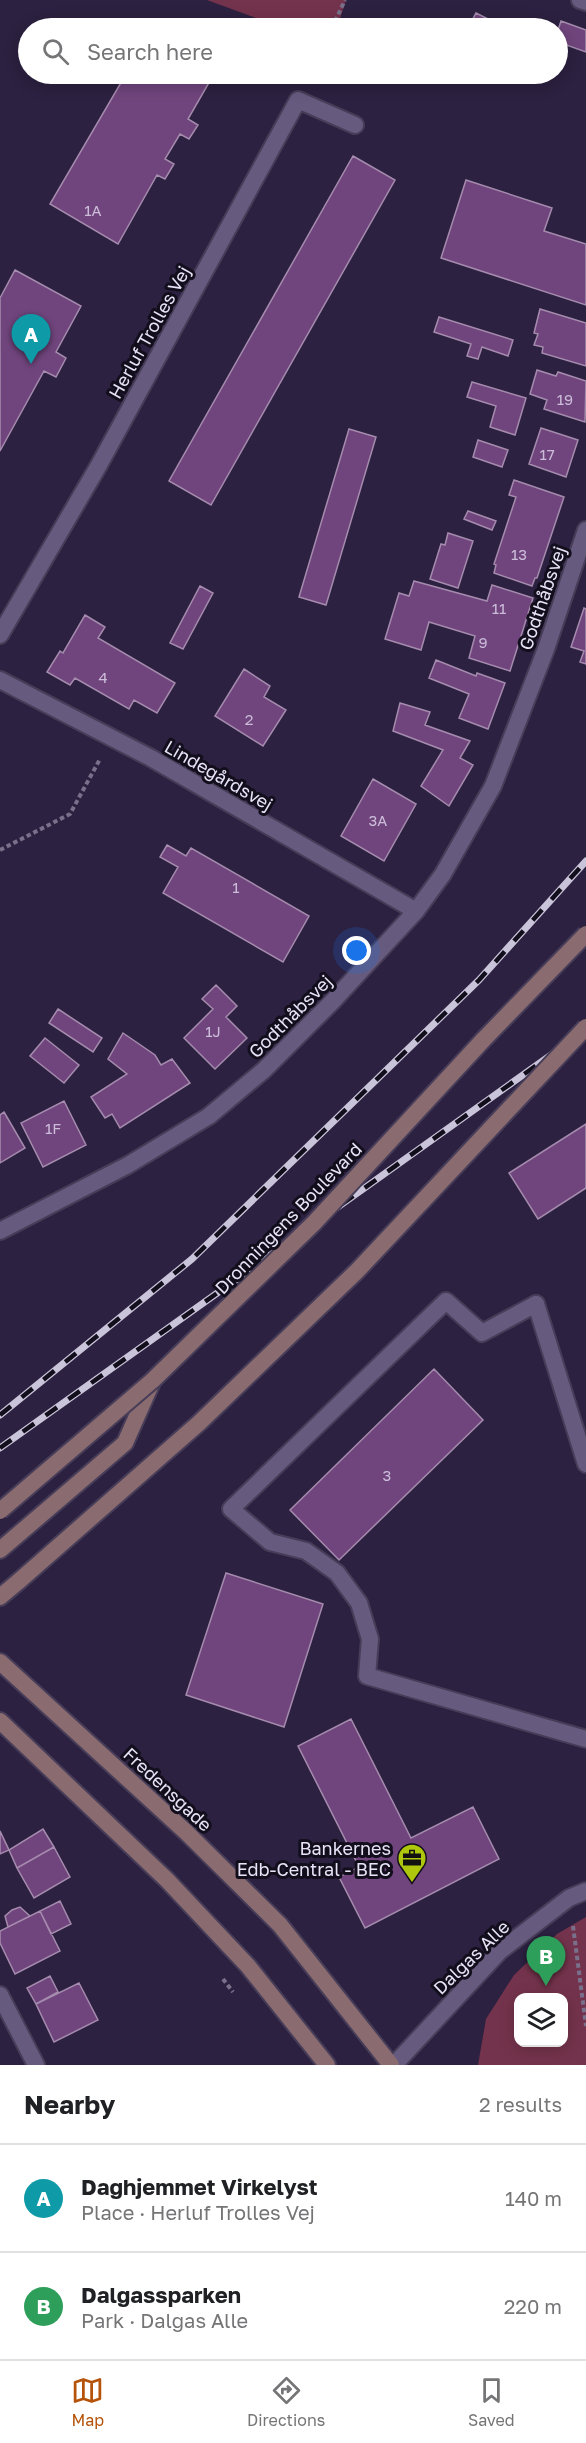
<!DOCTYPE html>
<html lang="en">
<head>
<meta charset="utf-8">
<style>
	:root { --surface:#fff; --page:#f6f6f6; --text:#202124; --muted:#757577; --line:#e0e0e0; --accent:#b45309 }
	body { margin:0; font-family:"Golos Text",sans-serif; background:var(--page); color:var(--text) }
	.controls { position:absolute; right:18px; bottom:18px; display:grid; overflow:hidden; border-radius:12px; box-shadow:0 3px 15px #0003 }
	.controls button { width:54px; height:54px; display:grid; place-items:center; padding:0; border:0; border-bottom:2px solid var(--line); background:var(--surface); color:var(--text); font:30px sans-serif }
	.you { position:absolute; left:357px; top:951px; width:21px; height:21px; margin:-15px; border:4px solid #fff; border-radius:50%; background:#1a73e8; box-shadow:0 0 0 9px #1a73e833 }
	.badge { display:grid; place-items:center; width:39px; height:39px; border-radius:50%; background:var(--accent); color:#fff; font-size:20px; font-weight:700 }
	.pin { position:absolute; translate:-50% -50px; filter:drop-shadow(0 2px 3px #0008) }
	.pin::after { content:''; position:absolute; top:32px; width:21px; height:18px; background:inherit; clip-path:polygon(0 0,100% 0,50% 100%) }
	.list { margin:0; padding:0; list-style:none }
	h2 { display:flex; justify-content:space-between; align-items:center; height:78px; margin:0; padding:0 24px; font-size:26px }
	h2 small { font-size:20px; font-weight:400; color:var(--muted) }
	.list li { display:grid; grid-template-columns:39px 1fr auto; gap:18px; align-items:center; box-sizing:border-box; height:108px; padding:0 24px; border-top:2px solid var(--line) }
	.list b { display:block; font-size:22px; white-space:nowrap }
	.list p { margin:0; font-size:20px; white-space:nowrap; color:var(--muted) }
	.list em { font-size:20px; font-style:normal; color:var(--muted) }
	.icon { flex:none; width:33px; height:33px; fill:none; stroke:currentColor; stroke-width:2; stroke-linecap:round; stroke-linejoin:round }
	.map { position:relative; flex:none; width:586px; height:2065px; overflow:hidden }
	.search { position:absolute; background:var(--surface); box-shadow:0 3px 15px #0003; left:18px; right:18px; top:18px; height:66px; display:flex; align-items:center; gap:15px; box-sizing:border-box; padding:0 21px; border-radius:33px; color:var(--muted); font-size:22px }
	.sheet { height:294px; background:var(--surface) }
	nav { display:flex; justify-content:space-around; align-items:center; box-sizing:border-box; height:84px; border-top:2px solid var(--line); background:var(--surface); font-size:16px; color:var(--muted) }
	nav a { display:grid; justify-items:center; gap:3px }
	nav .on { color:var(--accent) }
	.map>svg:first-child { display:block }
</style>
</head>
<body>
<div class="map">
<svg width="586" height="2065" viewBox="0 0 586 2065">
	<rect width="100%" height="100%" fill="#2c2140"/>
	<path fill="#74334c" fill-rule="evenodd" d="M207 0H346L337 28H283Z
		M586 1917V2065H478L486 2019 514 1975 557 1934ZM518 1998H564V2042H518Z"/>
	<path fill="#70457d" stroke="#a58bad" stroke-width="1.5" d="M476 13 504 27 503 28H468Z
		M561 21 586 30V52L558 42V30Z
		M126 74H214L188 119 198 125 189 139 180 134 165 159 174 164 165 179 157 175 118 244 50 204Z
		M353 156 395 180 211 505 169 481Z
		M466 180 552 208 544 231 586 244V305L441 258Z
		M15 270 81 306 56 352 66 358 56 377 44 371 0 451V298Z
		M540 309 586 323V366L542 353 543 347 534 345 538 334 534 333Z
		M439 317 513 340 508 356 482 347 478 359 467 356 471 344 434 332Z
		M537 370 556 376 558 372 586 381 585 422 544 409 547 400 530 394Z
		M472 382 526 398 515 435 490 427 496 406 467 397Z
		M541 428 578 440 566 477 529 464Z
		M349 429 376 437 326 605 299 597Z
		M478 440 508 450 502 467 473 457Z
		M514 480 564 497 537 578H535L532 586 494 573 496 565 494 564 516 497 509 495Z
		M468 511 496 521 492 530 464 519Z
		M448 533 473 541 458 588 430 579 441 544 445 545Z
		M414 581 487 601 492 585 533 598 510 671 469 658 475 636 429 622 421 650 385 639 399 593 409 596Z
		M200 586 213 593 183 649 170 643Z
		M584 608 586 609V664L580 662 584 651 571 647Z
		M85 615 105 627 98 638 175 683 157 713 134 700 129 709 75 678 70 685 47 672 60 651 63 653Z
		M436 660 476 676 477 673 505 683 488 729 459 718 469 694 429 678Z
		M244 669 270 686 264 697 286 710 263 746 215 716Z
		M400 703 430 712 425 725 470 741 460 758 473 765 449 806 421 786 443 750 393 731Z
		M373 779 416 804 384 861 341 836Z
		M167 845 186 856 191 848 309 916 283 962 163 893 178 867 160 857Z
		M216 985 237 1006 226 1017 247 1038 215 1069 184 1038 213 1009 202 999Z
		M58 1009 102 1038 93 1052 49 1023Z
		M123 1033 155 1055 161 1065 172 1059 190 1083 120 1128 112 1114 105 1118 91 1097 127 1074 108 1059Z
		M45 1038 79 1065 64 1083 30 1056Z
		M64 1101 86 1145 43 1167 21 1123Z
		M4 1112 25 1148 0 1163V1115Z
		M586 1124V1188L538 1219 509 1173Z
		M434 1369 483 1420 339 1560 290 1510Z
		M226 1573 323 1604 284 1727 186 1695Z
		M351 1719 411 1838 473 1807 499 1859 365 1928 339 1877 359 1867 298 1746Z
		M43 1829 54 1847 17 1868 9 1850Z
		M0 1831 9 1850 0 1854Z
		M54 1847 70 1877 34 1898 17 1868Z
		M60 1901 71 1924 51 1934 40 1911Z
		M20 1907 30 1916 8 1927 5 1916 12 1910Z
		M40 1911 60 1951 15 1974 0 1943V1931Z
		M50 1976 58 1992 36 2004 27 1988Z
		M79 1983 98 2020 54 2042 36 2004Z"/>
	<g fill="none" stroke-linecap="round" stroke-linejoin="round">
		<g stroke="#473d58" stroke-width="20">
			<path id="service" d="M580 0 586 2
				M536 1304 482 1333 446 1301 231 1509 270 1542 306 1551 337 1573 359 1603 370 1639 367 1676 586 1739"/>
		</g>
		<g stroke="#473d58" stroke-width="20">
			<path id="minor" d="M0 635 99 465 298 100 355 125
				M0 680 151 758 416 911
				M0 1231 128 1165 209 1116 264 1070 332 1002 416 911 443 874 493 786 546 649 586 530
				M536 1304 586 1464
				M0 1995 36 2065
				M394 2065 500 1951 569 1898 586 1891"/>
		</g>
		<g stroke="#473d58" stroke-width="20">
			<path id="secondary" d="M0 1550 125 1443 153 1380
				M0 1597 19 1581
				M0 1662 186 1832 280 1925 391 2065
				M0 1721 167 1880 248 1966 327 2065"/>
		</g>
		<path stroke="#79708b" stroke-width="4" stroke-dasharray="4.5 3" stroke-linecap="butt" d="M332 28 345 0
			M0 850 70 814 100 759
			M573 1926 586 2026
			M223 1979 233 1992"/>
		<use href="#service" stroke="#665b7f" stroke-width="16"/>
		<use href="#minor" stroke="#665b7f" stroke-width="16"/>
		<use href="#secondary" stroke="#8a6b70" stroke-width="16"/>
		<g stroke="#cac4da" stroke-width="7">
			<path id="rail" d="M0 1415 192 1259 479 980 586 861
				M0 1448 586 1030"/>
		</g>
		<use href="#rail" stroke="#120e1c" stroke-width="4.5" stroke-dasharray="14" stroke-linecap="butt"/>
		<g stroke="#473d58" stroke-width="20" stroke-linecap="butt">
			<path id="secondary-bridge" d="M0 1511 153 1380 314 1223 484 1039 586 934
				M19 1581 199 1423 357 1271 586 1027"/>
		</g>
		<use href="#secondary-bridge" stroke="#8a6b70" stroke-width="16"/>
	</g>
	<defs>
		<g id="office-pin" transform="scale(1.5)"><path d="M0 17L-7.5 6A9.5 9.5 0 1 1 7.5 6Z" fill="#aec60b" stroke="#120e1c"/><path d="M-6-3h4V-5.5h4V-3h4V5H-6ZM-1-4.5V-3h2v-1.5ZM-6 0V1H6V0Z" fill="#111"/></g>
	</defs>
	<g fill-rule="evenodd">
		<use href="#office-pin" x="412" y="1858"/>
	</g>
	<g text-anchor="middle" dominant-baseline="central" stroke-width="6" stroke-linejoin="round" paint-order="stroke">
		<g font-size="15" fill="#cbbcd9">
			<text x="93" y="210">1A</text>
			<text x="565" y="399">19</text>
			<text x="547" y="454">17</text>
			<text x="519" y="554">13</text>
			<text x="499" y="608">11</text>
			<text x="483" y="642">9</text>
			<text x="103" y="677">4</text>
			<text x="249" y="719">2</text>
			<text x="378" y="820">3A</text>
			<text x="236" y="887">1</text>
			<text x="213" y="1031">1J</text>
			<text x="53" y="1128">1F</text>
			<text x="387" y="1475">3</text>
		</g>
		<g font-size="18" fill="#e9e3f8" stroke="#120e1c">
			<text transform="translate(149 332) rotate(-61)">Herluf Trolles Vej</text>
			<text transform="translate(542 598) rotate(-71)">Godthåbsvej</text>
			<text transform="translate(219 775) rotate(30)">Lindegårdsvej</text>
			<text transform="translate(290 1016) rotate(-45)">Godthåbsvej</text>
			<text transform="translate(288 1218) rotate(-46)">Dronningens Boulevard</text>
			<text transform="translate(168 1789) rotate(43)">Fredensgade</text>
			<text transform="translate(471 1957) rotate(-44)">Dalgas Alle</text>
		</g>
		<g font-size="18" fill="#e9e3f8" stroke="#120e1c" text-anchor="end">
			<text x="391" y="1848">Bankernes<tspan x="391" dy="21">Edb-Central - BEC</tspan></text>
		</g>
	</g>
</svg>
<div class="controls">
<button><svg class="icon" aria-label="layers" viewBox="0 0 24 24"><path d="M12 4l9 5-9 5-9-5zM3 14l9 5 9-5"/></svg></button>
</div>
<div class="you"></div>
<div class="pin badge" style="left:31px;top:364px;background:#0f9aa8">A</div>
<div class="pin badge" style="left:546px;top:1986px;background:#2e9e5b">B</div>
<div class="search"><svg class="icon" aria-label="search" viewBox="0 0 24 24"><circle cx="10" cy="10" r="6"/><path d="M15 15l6 6"/></svg>Search here</div>
</div>
<section class="sheet">
<h2>Nearby<small>2 results</small></h2>
<ul class="list">
<li><span class="badge" style="background:#0f9aa8">A</span><div><b>Daghjemmet Virkelyst</b><p>Place · Herluf Trolles Vej</p></div><em>140 m</em></li>
<li><span class="badge" style="background:#2e9e5b">B</span><div><b>Dalgassparken</b><p>Park · Dalgas Alle</p></div><em>220 m</em></li>
</ul>
</section>
<nav>
<a class="on"><svg class="icon" aria-label="map" viewBox="0 0 24 24"><path d="M3 6l6-2 6 2 6-2v14l-6 2-6-2-6 2zM9 4v14M15 6v14"/></svg>Map</a>
<a><svg class="icon" aria-label="directions" viewBox="0 0 24 24"><path d="M12 3l9 9-9 9-9-9zM9 14v-3h6M13 9l2 2-2 2"/></svg>Directions</a>
<a><svg class="icon" aria-label="saved" viewBox="0 0 24 24"><path d="M7 4h10v16l-5-4-5 4z"/></svg>Saved</a>
</nav>
</body>
</html>
